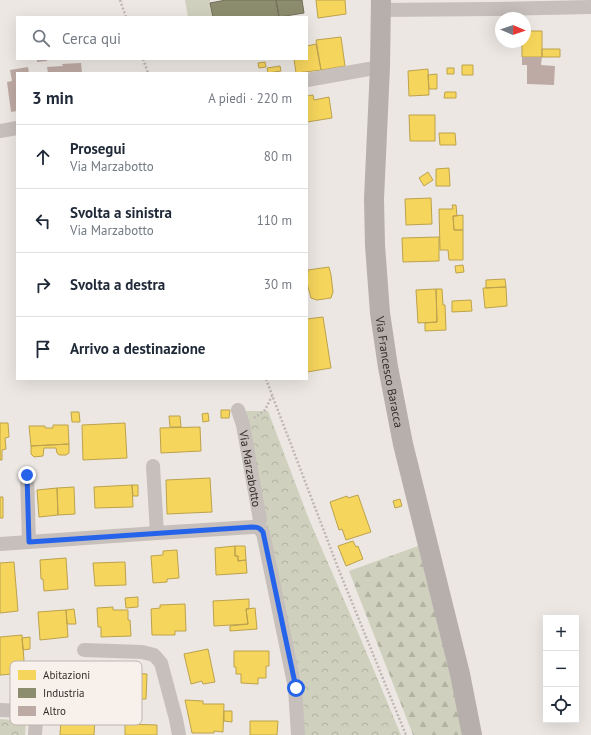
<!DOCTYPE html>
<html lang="it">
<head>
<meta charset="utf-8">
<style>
	:root { --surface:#fff; --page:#f6f6f7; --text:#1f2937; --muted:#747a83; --line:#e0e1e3 }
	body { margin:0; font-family:"PT Sans",sans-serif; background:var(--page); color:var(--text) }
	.controls { position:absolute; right:12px; bottom:12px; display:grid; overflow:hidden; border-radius:0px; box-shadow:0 4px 16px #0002 }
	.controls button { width:36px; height:36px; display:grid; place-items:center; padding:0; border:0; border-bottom:1px solid var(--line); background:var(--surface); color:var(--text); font:20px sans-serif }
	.compass { position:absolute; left:495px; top:12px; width:36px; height:36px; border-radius:50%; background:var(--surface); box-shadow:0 4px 16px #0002; rotate:92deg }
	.stop { position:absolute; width:12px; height:12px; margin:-9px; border:3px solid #2563eb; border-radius:50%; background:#fff }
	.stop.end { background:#2563eb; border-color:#fff; box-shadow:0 1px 4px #0008 }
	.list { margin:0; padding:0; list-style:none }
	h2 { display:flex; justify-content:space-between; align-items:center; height:52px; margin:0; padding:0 16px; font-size:17px }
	h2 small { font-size:13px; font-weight:400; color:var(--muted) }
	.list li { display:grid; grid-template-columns:26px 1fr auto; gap:12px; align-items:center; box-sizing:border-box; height:64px; padding:0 16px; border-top:1px solid var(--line) }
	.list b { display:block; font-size:15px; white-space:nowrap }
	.list p { margin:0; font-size:13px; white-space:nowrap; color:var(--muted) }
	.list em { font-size:13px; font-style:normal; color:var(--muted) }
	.icon { flex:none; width:22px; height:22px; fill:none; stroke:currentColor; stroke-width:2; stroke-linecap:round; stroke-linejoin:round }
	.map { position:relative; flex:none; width:591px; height:735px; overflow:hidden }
	.search { position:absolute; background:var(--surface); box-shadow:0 4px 16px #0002; left:16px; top:16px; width:292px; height:44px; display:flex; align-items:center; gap:10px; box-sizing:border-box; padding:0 14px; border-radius:0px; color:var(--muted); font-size:15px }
	.panel { position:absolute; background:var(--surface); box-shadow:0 4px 16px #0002; left:16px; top:72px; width:292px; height:308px; border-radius:0px }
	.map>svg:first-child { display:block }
</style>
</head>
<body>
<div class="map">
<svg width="591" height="735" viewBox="0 0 591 735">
	<defs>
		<pattern id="forest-firs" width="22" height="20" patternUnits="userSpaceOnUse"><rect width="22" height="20" fill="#cfd0bd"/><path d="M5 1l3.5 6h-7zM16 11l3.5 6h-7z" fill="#b2b3a2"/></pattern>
		<pattern id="park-crowns" width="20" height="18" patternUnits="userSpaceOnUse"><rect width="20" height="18" fill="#cfd0bd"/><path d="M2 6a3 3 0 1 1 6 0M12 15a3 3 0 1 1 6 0" fill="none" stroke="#b2b3a2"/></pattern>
	</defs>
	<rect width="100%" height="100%" fill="#ece7e2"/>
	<path fill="#cfd0bd" d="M185 0H210L213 17H188Z"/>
	<path fill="url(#forest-firs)" d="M418 546 458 696 464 735H413L349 571Z"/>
	<path fill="url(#park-crowns)" d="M241 411H268L308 517 357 630 401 735H302L301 682Z
		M0 719 26 721 25 735H0Z"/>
	<path fill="#f6d55c" stroke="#bca24d" d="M316 0H345L346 14 318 18Z
		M525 31H542V57H522V42H525Z
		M341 37 345 66 321 70 316 40Z
		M316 44 321 70 296 73 294 59H307V46Z
		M542 49H560V57H542Z
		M265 62 266 67 259 68 258 63Z
		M462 65H473V75H462Z
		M280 66 281 71 268 73 267 68Z
		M447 68H454V74H447Z
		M428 69 429 95 409 96 408 71Z
		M437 74V89H429L428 75Z
		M445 92H456V98H444Z
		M313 95 314 100 329 97 332 118 307 122V96Z
		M409 115H435V141H410Z
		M439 133H455L456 145H440Z
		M449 168 450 186H436V169Z
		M428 172 433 180 424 186 419 178Z
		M431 198 432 224 406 225 405 199Z
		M452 205H456L457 216H453L454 230H463V260H449L448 250H440L439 209H453Z
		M463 215V230H454L453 216Z
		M439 237V261L403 262 402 238Z
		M463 265 464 272 456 273 455 266Z
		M329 267 331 275 333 292 331 298 317 300 311 298 307 283 308 270Z
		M505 279 506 287 486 288V280Z
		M506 287 507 306 485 308 483 288Z
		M436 289H442L443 305H445L446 330 425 331V323L437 322Z
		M436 289 437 322 418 323 416 290Z
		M471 300 472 311 452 312V301Z
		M323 317 331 368 307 372V319Z
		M221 410H230L229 418H221Z
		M71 412H79L80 422H72Z
		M208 413 209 421 203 422 202 414Z
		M169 416H180L181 427H170Z
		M0 423H8L9 437 5 438 6 449 2 450V460H0Z
		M125 423 127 458 83 460 82 425Z
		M53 425H68L69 444 31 446 29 426H45V428H53Z
		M200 427 201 451 161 453 160 428Z
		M69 444V453L66 455H59L57 453 56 448H44L43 456 34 457 31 454V446Z
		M210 478 212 512 167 514 166 480Z
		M132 485 133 507 95 508 94 487Z
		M132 485H138V496H133Z
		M74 487 75 514 58 515 57 488Z
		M57 488 58 515 39 517 37 490Z
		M358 495 371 532 346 540 342 529 339 530 330 502 347 496 348 498Z
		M0 497H3V518H0Z
		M400 499 402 506 395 508 393 501Z
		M353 541 356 547 358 546 363 559 346 566 338 546Z
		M235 546V556H238V561L246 560 247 573 216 575 215 548Z
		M235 546H245L246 560 238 561V556H235Z
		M177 550 179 578 167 579V582L153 583 151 556 163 555V551Z
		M66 558 68 589 44 591 43 579H41L40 560Z
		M14 562 18 611 0 613V563Z
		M125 562 126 585 95 586 93 563Z
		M138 597V607L126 608 125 598Z
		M249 599V609H246L248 624 214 626 213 601Z
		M185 604 186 631H175V635H152L151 609 160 608V605Z
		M113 607V610H128V620H130L131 636 101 637V627H98L97 608Z
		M255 608 257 629 230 631V626L248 624 246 609Z
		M74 609 76 624H67L66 610Z
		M66 610 68 637 40 640 38 612Z
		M22 635 25 673 0 675V637Z
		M30 637V649L23 650 22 638Z
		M208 649 215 682 203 684 202 681 191 684 184 654Z
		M234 651H269V666H266V678H258V684L241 683V674H236V667H234Z
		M105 670 127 671V673L147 674 146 699H124V695L105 694Z
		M185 700 203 701V704H224L223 732 214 731V733H192Z
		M224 711H232V722L224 721Z
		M81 716 95 717 94 735H60L61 718 80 720Z
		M250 721H278L277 735H250Z
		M125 724 157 725V735H125Z"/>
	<path fill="#8c8c6e" stroke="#726f59" d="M226 0H276L279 17H213L210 3Z
		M276 0H302L304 13 279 17Z"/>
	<path fill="#beaaa5" d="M522 57H542L541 65 555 66 554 85 527 84V65H522Z
		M37 59H47V61L37 62Z
		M81 63 82 73H48L47 67 63 66 62 64Z
		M28 67 29 73H17V111L11 112 7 82 12 81 10 70Z"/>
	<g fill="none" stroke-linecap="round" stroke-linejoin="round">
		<path stroke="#beb7b4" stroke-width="2.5" stroke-dasharray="2 2" stroke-linecap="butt" d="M120 0 126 17
			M143 59 148 73
			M266 379 340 573 406 735
			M254 418 265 410 272 396"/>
		<g stroke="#c6bfbb" stroke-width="14">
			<path d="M380 10 493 9 591 7"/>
			<path d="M307 80 380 67"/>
			<path d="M0 131 17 128"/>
			<path id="s1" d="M238 410 243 425 260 520 258 527"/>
			<path d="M153 466 157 533"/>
			<path d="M27 475 29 542"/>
			<path d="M0 544 157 533 252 527H258L263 533 295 688 298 735"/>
			<path d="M84 650 142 652 154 655 161 663 176 719 179 735"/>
			<path d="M0 710 27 711 33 714 36 719 35 735"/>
		</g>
		<path stroke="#b6afac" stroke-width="20" id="s2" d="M381 0 380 67 374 199 375 245 380 313 388 367 403 444 460 674 472 735"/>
	</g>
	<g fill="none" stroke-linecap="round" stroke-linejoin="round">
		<path stroke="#2563eb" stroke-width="5" d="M27 475 29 542 252 527C258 527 260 528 263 532L296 688"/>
	</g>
	<g text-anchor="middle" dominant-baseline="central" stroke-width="4" stroke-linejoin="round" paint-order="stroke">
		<g font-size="12" fill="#362c29" stroke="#f8f0ea">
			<text stroke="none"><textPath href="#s2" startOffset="373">Via Francesco Baracca</textPath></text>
			<text stroke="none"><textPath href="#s1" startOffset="60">Via Marzabotto</textPath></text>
		</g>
	</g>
	<rect x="10" y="661" width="132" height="64" rx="6" fill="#f8f0ea" stroke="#beb5b0" stroke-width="1"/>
	<rect x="18" y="670" width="18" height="10" fill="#f6d55c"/>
	<rect x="18" y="688" width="18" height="10" fill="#8c8c6e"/>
	<rect x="18" y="706" width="18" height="10" fill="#beaaa5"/>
	<g font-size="11" fill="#362c29">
		<text x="43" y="679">Abitazioni</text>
		<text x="43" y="697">Industria</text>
		<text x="43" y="715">Altro</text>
	</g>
</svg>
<div class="controls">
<button>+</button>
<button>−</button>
<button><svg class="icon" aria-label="locate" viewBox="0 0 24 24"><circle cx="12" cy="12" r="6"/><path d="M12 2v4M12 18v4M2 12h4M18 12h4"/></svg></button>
</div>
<svg class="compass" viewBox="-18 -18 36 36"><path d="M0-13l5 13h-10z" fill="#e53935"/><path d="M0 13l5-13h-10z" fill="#747a83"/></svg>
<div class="stop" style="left:296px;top:688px"></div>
<div class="stop end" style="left:27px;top:475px"></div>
<div class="search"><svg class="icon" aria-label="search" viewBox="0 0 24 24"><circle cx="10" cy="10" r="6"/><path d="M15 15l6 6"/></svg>Cerca qui</div>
<section class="panel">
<h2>3 min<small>A piedi · 220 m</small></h2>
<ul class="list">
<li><svg class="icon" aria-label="ahead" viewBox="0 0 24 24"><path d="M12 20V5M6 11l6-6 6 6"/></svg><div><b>Prosegui</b><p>Via Marzabotto</p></div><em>80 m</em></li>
<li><svg class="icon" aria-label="left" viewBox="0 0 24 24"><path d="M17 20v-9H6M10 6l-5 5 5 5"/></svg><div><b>Svolta a sinistra</b><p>Via Marzabotto</p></div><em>110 m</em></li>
<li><svg class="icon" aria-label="right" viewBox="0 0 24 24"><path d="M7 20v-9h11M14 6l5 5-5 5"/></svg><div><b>Svolta a destra</b></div><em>30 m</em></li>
<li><svg class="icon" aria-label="arrive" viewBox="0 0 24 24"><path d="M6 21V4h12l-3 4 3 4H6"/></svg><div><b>Arrivo a destinazione</b></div></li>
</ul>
</section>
</div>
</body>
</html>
